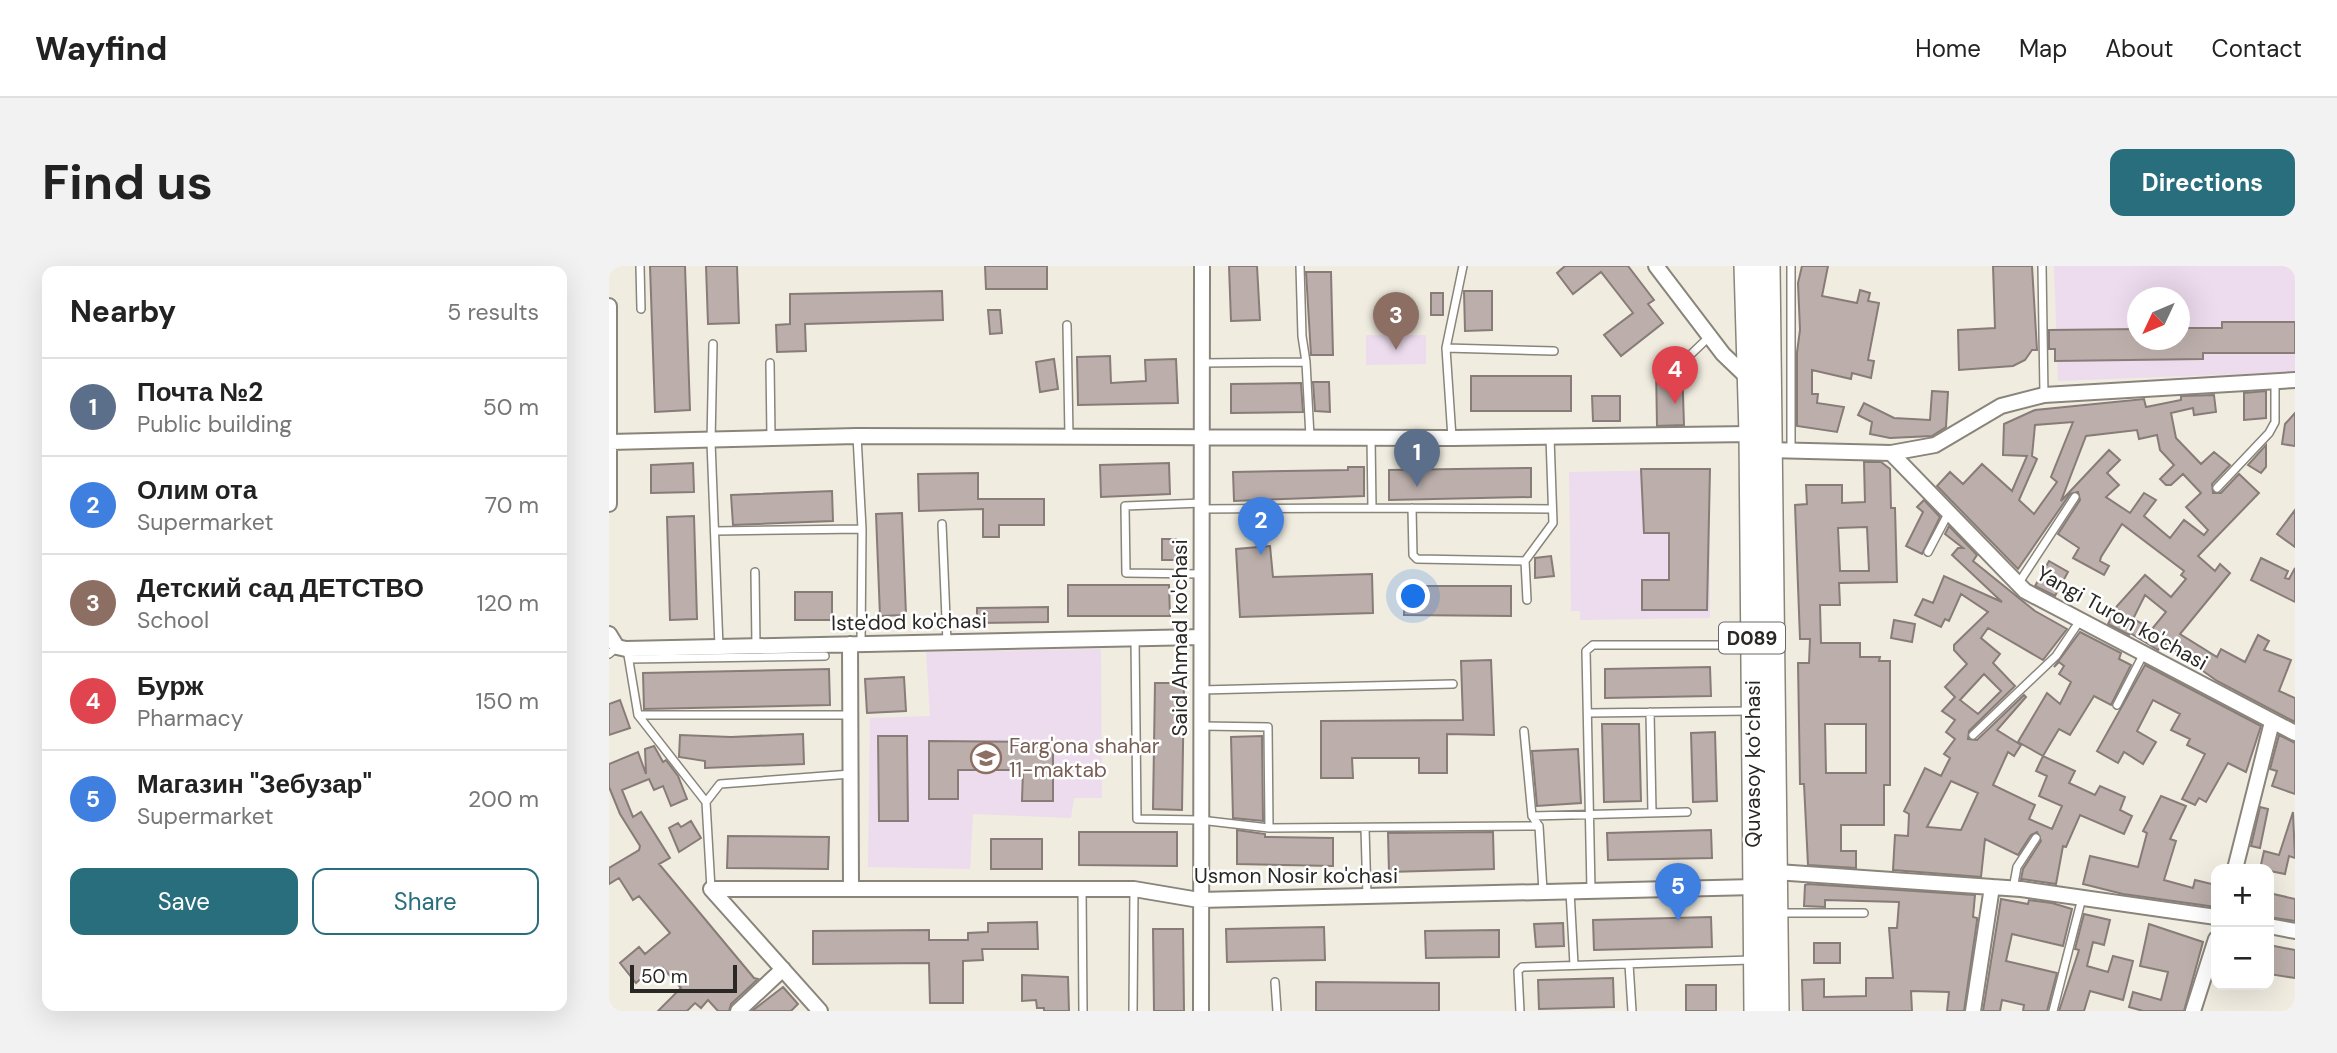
<!DOCTYPE html>
<html lang="en">
<head>
<meta charset="utf-8">
<style>
	:root { --surface:#fff; --page:#f2f2f2; --text:#222; --muted:#767676; --line:#e0e0e0; --accent:#286e7c }
	body { margin:0; font-family:"DM Sans",sans-serif; background:var(--page); color:var(--text) }
	.controls { position:absolute; right:21px; bottom:21px; display:grid; overflow:hidden; border-radius:14px; box-shadow:0 7px 28px #0002 }
	.controls button { width:63px; height:63px; display:grid; place-items:center; padding:0; border:0; border-bottom:2px solid var(--line); background:var(--surface); color:var(--text); font:35px sans-serif }
	.compass { position:absolute; left:1518px; top:21px; width:63px; height:63px; border-radius:50%; background:var(--surface); box-shadow:0 7px 28px #0002; rotate:226deg }
	.scale { position:absolute; left:21px; bottom:18px; width:107px; box-sizing:border-box; padding-left:7px; border:4px solid #2a2824; border-top:0; font-size:19px; line-height:24px; white-space:nowrap; color:#2a2824; -webkit-text-stroke:5px #fff; paint-order:stroke }
	.you { position:absolute; left:805px; top:331px; width:24px; height:24px; margin:-18px; border:5px solid #fff; border-radius:50%; background:#1a73e8; box-shadow:0 0 0 10px #1a73e833 }
	.badge { display:grid; place-items:center; width:46px; height:46px; border-radius:50%; background:var(--accent); color:#fff; font-size:23px; font-weight:700 }
	.pin { position:absolute; translate:-50% -58px; filter:drop-shadow(0 2px 4px #0008) }
	.pin::after { content:''; position:absolute; top:37px; width:24px; height:21px; background:inherit; clip-path:polygon(0 0,100% 0,50% 100%) }
	.list { margin:0; padding:0; list-style:none }
	h2 { display:flex; justify-content:space-between; align-items:center; height:91px; margin:0; padding:0 28px; font-size:30px }
	h2 small { font-size:23px; font-weight:400; color:var(--muted) }
	.list li { display:grid; grid-template-columns:46px 1fr auto; gap:21px; align-items:center; box-sizing:border-box; height:98px; padding:0 28px; border-top:2px solid var(--line) }
	.list b { display:block; font-size:26px; white-space:nowrap }
	.list p { margin:0; font-size:23px; white-space:nowrap; color:var(--muted) }
	.list em { font-size:23px; font-style:normal; color:var(--muted) }
	.actions { display:flex; gap:14px; padding:21px 28px }
	.actions a { flex:1; padding:16px 0; border:2px solid var(--accent); border-radius:14px; text-align:center; font-size:24px; color:var(--accent) }
	.actions .main { background:var(--accent); color:#fff }
	.map { position:relative; flex:none; width:1686px; height:745px; overflow:hidden; border-radius:14px }
	header { display:flex; align-items:center; gap:42px; box-sizing:border-box; height:98px; padding:0 35px; background:var(--surface); border-bottom:2px solid var(--line) }
	header strong { font-size:33px }
	nav { display:flex; gap:38px; margin-inline-start:auto; font-size:24px }
	.intro { display:flex; align-items:center; justify-content:space-between; box-sizing:border-box; height:168px; padding:0 42px }
	h1 { margin:0; font-size:49px }
	.button { padding:18px 32px; border-radius:14px; background:var(--accent); color:#fff; font-size:24px; font-weight:700 }
	main { display:flex; gap:42px; padding:0 42px }
	aside { flex:1; background:var(--surface); border-radius:14px; box-shadow:0 7px 28px #0002 }
	.map>svg:first-child { display:block }
</style>
</head>
<body>
<header>
<strong>Wayfind</strong>
<nav><a>Home</a><a>Map</a><a>About</a><a>Contact</a></nav>
</header>
<div class="intro"><h1>Find us</h1><a class="button">Directions</a></div>
<main>
<aside>
<h2>Nearby<small>5 results</small></h2>
<ul class="list">
<li><span class="badge" style="background:#5c6f8a">1</span><div><b>Почта №2</b><p>Public building</p></div><em>50 m</em></li>
<li><span class="badge" style="background:#3f7fe0">2</span><div><b>Олим ота</b><p>Supermarket</p></div><em>70 m</em></li>
<li><span class="badge" style="background:#8d6e63">3</span><div><b>Детский сад ДЕТСТВО</b><p>School</p></div><em>120 m</em></li>
<li><span class="badge" style="background:#e0444e">4</span><div><b>Бурж</b><p>Pharmacy</p></div><em>150 m</em></li>
<li><span class="badge" style="background:#3f7fe0">5</span><div><b>Магазин &quot;Зебузар&quot;</b><p>Supermarket</p></div><em>200 m</em></li>
</ul>
<div class="actions"><a class="main">Save</a><a>Share</a></div>
</aside>
<div class="map">
<svg width="1686" height="745" viewBox="0 0 1686 745">
	<rect width="100%" height="100%" fill="#f0ece0"/>
	<path fill="#eddcee" fill-rule="evenodd" d="M1445 0H1686V106L1449 115ZM1528 32H1570V74H1528Z
		M757 69H817V98L757 99Z
		M1101 203V352L971 354V345H962L960 206Z
		M492 383 493 532H465L462 552 364 548 361 603 259 601 261 452 321 450 317 386Z"/>
	<path fill="#bbaeab" stroke="#887c78" stroke-width="2" fill-rule="evenodd" d="M41 0H76L81 144 46 146Z
		M97 0H128L130 57 99 58Z
		M376 0H438V23H377Z
		M620 0H648L651 54 622 55Z
		M956 0H1019L1045 34 1039 38 1054 57 1012 90 995 69 1024 47 992 6 964 28 948 7Z
		M1193 0H1219L1213 30 1248 37 1251 24 1261 27 1259 35 1270 37 1259 94 1265 95 1262 112 1243 107 1242 113 1203 104V128H1209L1208 137 1235 141 1228 166 1188 160V86L1191 64 1189 17Z
		M1384 0H1423L1428 84H1423L1416 94 1404 100 1350 104 1349 64 1386 62Z
		M697 6H722L724 89H702Z
		M333 25 334 54 196 58 197 85 168 86 167 59 181 58V28Z
		M855 25H883V64L856 65Z
		M822 27H834V49H822Z
		M379 44H391L393 67 381 68Z
		M1613 56H1686V87H1594V93L1446 95V83H1440V64L1529 63V74H1571V62H1613Z
		M501 90 502 117 537 115 536 94 567 93 569 137 469 139 468 91Z
		M445 93 449 123 431 126 427 96Z
		M1073 99 1075 159 1048 160 1047 100Z
		M862 110H962V145H862Z
		M704 116H720L721 146 706 145Z
		M692 117 694 146 622 147V118Z
		M1323 125 1339 126 1337 161 1323 170 1281 172 1261 168 1263 156 1249 149 1255 137 1285 152 1321 154Z
		M1657 125V152L1635 154V127Z
		M1605 129 1607 146 1585 149 1584 142 1562 147 1567 172 1592 198 1605 186 1621 199 1603 218 1604 227H1612L1630 208 1650 227 1589 290 1606 305 1611 298 1621 307 1571 368 1608 391 1612 383 1636 396 1649 369 1660 375 1655 384 1682 394 1670 425 1686 432V456L1608 415 1555 377 1549 384 1521 367 1520 369 1499 358 1508 340 1536 309 1562 331 1577 313 1572 309 1575 305 1513 258 1492 291 1491 295 1500 300 1495 309 1464 292 1470 282 1449 268 1471 234 1469 226 1461 228 1409 303 1328 220 1341 206 1354 218 1373 198 1403 225 1418 190 1394 189 1395 158 1426 144 1535 133 1537 141 1572 134V130ZM1464 156 1442 211 1448 216 1425 248 1410 234 1428 193 1423 190 1426 159ZM1528 164 1530 173 1548 169 1551 184 1565 199 1551 213 1557 219H1562L1574 208 1592 227 1577 241 1599 264 1595 269 1575 254 1561 272 1535 250 1547 234 1535 227 1521 247 1497 231 1510 219 1498 207 1511 194 1500 184 1452 235 1477 170ZM1536 329 1557 346 1543 363 1524 353Z
		M983 130H1011V155H984Z
		M1686 147V180L1673 178 1676 158Z
		M1657 179V201L1652 207 1639 199Z
		M1255 196H1272L1281 203 1282 242H1286L1288 316 1230 317 1231 339H1211L1212 377H1251V391H1271L1270 395H1281V519H1275V559H1232V585H1247V602L1199 599 1195 518H1191L1189 397H1200L1201 373H1191L1186 239 1198 238 1197 219H1233V237L1256 236ZM1258 261 1260 305H1231L1229 262ZM1216 458H1257V507H1217Z
		M84 197 85 226 42 227V199Z
		M560 197 561 228 492 231 491 199Z
		M739 201H755V230L625 235 624 206 739 204Z
		M922 202V231L780 234V204Z
		M1032 203H1101L1098 344H1033V314H1060V267H1035Z
		M369 207V233H435V259H390V271H374V243L310 245 309 208Z
		M223 225 224 255 124 259 122 229Z
		M1315 234 1331 251 1313 288 1297 280 1314 246 1308 241Z
		M1686 244V281L1668 268Z
		M293 247 297 349 271 350 267 248Z
		M85 250 88 353 61 354 58 251Z
		M1340 260 1368 289 1364 295 1426 345 1458 363 1434 394 1379 362 1372 372 1391 388 1384 397 1406 420 1360 465 1359 473 1368 474 1415 429 1417 431 1388 464 1412 479 1405 490 1399 486 1384 519 1426 539 1420 553 1443 563 1453 540 1430 530 1438 510 1427 505 1434 490 1466 505 1460 517 1486 529 1491 520 1516 531 1511 544 1523 550 1515 568 1471 549 1457 581 1454 580 1447 618 1412 613 1414 603 1432 575 1428 566 1422 569 1409 589 1376 573 1372 611 1284 604 1286 569 1299 570 1300 548 1295 545 1304 527 1316 502 1332 510 1341 492 1335 488 1346 473 1337 466 1346 454 1333 445 1346 431 1336 421 1358 398 1345 384V379L1379 346 1352 328 1340 355 1336 353 1332 361 1306 349 1314 333 1324 337 1335 310 1393 336 1343 289 1349 282H1354L1336 268ZM1375 408 1392 425 1369 448 1351 434ZM1342 515 1369 527 1352 564 1318 561Z
		M553 273H567V294H553Z
		M661 280 664 311 763 308 764 347 631 351 627 283Z
		M942 290 945 310 926 312V292Z
		M1652 292 1679 305 1676 312 1680 313 1686 302V336L1642 314Z
		M1440 295 1459 306 1446 330 1426 320Z
		M459 319H560L561 350H459Z
		M796 320H902V350L795 349Z
		M186 326H223V354H186Z
		M439 341V356L368 357V342Z
		M1285 354 1306 358 1303 376 1282 372Z
		M1471 366 1512 387 1510 393 1522 399 1502 439 1485 430 1461 469 1450 463 1434 490 1409 476 1438 427 1451 438 1462 416 1450 408 1455 400 1450 396 1445 401Z
		M882 394 885 469 838 468V507H810V492H743L744 512H712V455L854 454 852 395Z
		M1536 399 1652 460 1637 506 1619 497 1597 536 1590 532 1586 539 1573 533 1596 488 1578 479 1581 473 1562 464 1571 448 1544 434 1528 465 1547 476 1534 498 1515 486 1509 497 1488 485Z
		M1101 401 1102 430 996 432V403Z
		M220 403 221 439 35 443 34 407Z
		M295 411 297 445 258 447 256 413Z
		M546 417H575L573 544 544 543Z
		M11 434 21 462 0 469V438Z
		M993 458H1030L1032 535 995 536Z
		M1106 466 1108 535 1084 536 1082 467Z
		M194 468 195 498 96 502V495L70 491 71 469 122 471Z
		M1670 469 1686 477V528L1663 520 1668 505 1661 503Z
		M269 470H298L299 555H270Z
		M653 470 654 555 624 552 622 471Z
		M320 475 444 476V535H413L414 504H349V533H320Z
		M45 480 54 496 57 494 69 510 78 533 62 540 54 520 45 524 40 513 13 524 24 551 32 546 61 592 50 598 145 712 149 713 122 738 120 745H109L99 734 92 742 86 737 78 745H49L72 722 54 702 42 712 38 707 27 717 11 697 30 681 36 688 61 667 30 630 24 634 10 612 0 618V602L30 584 31 580 11 548 0 521V498L29 486 37 508 36 483Z
		M969 483 972 537 928 540 923 485Z
		M1552 530 1577 540 1561 573 1567 575 1555 614 1584 622 1586 614 1607 619V641L1514 628 1474 618 1481 590 1529 601 1538 567 1534 565Z
		M1651 541 1659 543 1651 582 1642 580Z
		M1684 546 1686 592 1680 590 1676 608 1651 603 1655 585 1670 589Z
		M82 555 92 572 70 586 60 562 69 557 72 561Z
		M628 564 656 568V571L724 572V600L628 598Z
		M1102 564 1103 592 999 594 998 567Z
		M470 566H568V600L470 599Z
		M884 566 885 603 780 606 779 567Z
		M119 570 220 571 219 603 118 602Z
		M382 573H433V603H382Z
		M1199 618 1366 629 1364 651 1368 652V655L1355 745H1338L1340 726 1302 725 1303 745H1194L1193 714 1215 713V731L1257 730V712H1284L1280 662H1288L1290 636 1216 634V641L1195 640 1196 619Z
		M1660 627 1686 633V655L1660 651Z
		M1392 633 1419 638 1420 634 1443 637 1463 643 1454 680 1403 668 1397 695 1448 707 1438 745H1414L1415 739 1393 734 1391 745H1374Z
		M1475 648 1501 654 1495 679 1484 676 1478 700 1499 706 1504 690 1524 695 1514 734 1481 725 1475 745H1450L1470 684 1466 683Z
		M1102 651 1103 681 985 684 984 654Z
		M428 656 429 683H373L374 694 354 695V737H321L320 697 204 698V665L320 664V674H359V667L379 666V657Z
		M954 657 955 680 927 681 925 658Z
		M1540 658 1594 676 1575 745H1534L1520 741 1524 726 1552 734 1559 706 1531 700Z
		M715 661 716 694 618 696 617 663Z
		M544 663H574L575 745H545Z
		M890 664V691L817 692 816 665Z
		M1205 677H1231V697H1205Z
		M1660 679 1686 684V712L1660 708Z
		M413 709 459 711 460 745H435V742H428L427 734 413 735Z
		M1004 712 1005 741 930 743 929 714Z
		M707 716 830 717V745H707Z
		M1077 719H1107V745H1077Z
		M174 721 189 738 182 745H143Z"/>
	<g fill="none" stroke-linecap="round" stroke-linejoin="round">
		<g stroke="#89857a" stroke-width="10">
			<path id="service" d="M31 0 32 43
				M1433 0 1435 129
				M458 59 460 170
				M104 78 102 176 110 381
				M837 82 945 85
				M697 96 701 171
				M161 97 162 171
				M593 97 697 96 693 70 691 0
				M1081 109 1078 92 1100 71
				M248 170 253 263 252 378
				M843 172 837 82 854 0
				M1182 185V0
				M1608 222 1660 167 1666 156V115
				M763 242 943 243
				M803 242 804 289 808 293 916 295
				M592 243 763 242 762 171
				M333 258 338 376
				M107 265 253 263
				M1319 286 1339 248
				M146 306 147 380
				M592 308 517 307 516 240 593 237
				M1409 318 1466 231
				M918 334 916 295 944 257 941 171
				M526 373 528 553 591 554 660 562 659 461 593 460
				M18 383 29 449H241
				M0 388 8 381
				M20 393 216 390
				M592 424 844 418
				M1508 439 1534 389
				M1041 446 1043 546
				M980 447 1140 445
				M29 449 97 536 102 623
				M915 465 923 550 930 560
				M1364 469 1447 390 1470 356
				M97 536 111 518 242 508
				M923 550 1078 546
				M660 562 930 560 934 625
				M756 562 758 631
				M473 623 474 745
				M1404 623 1408 601 1427 572
				M982 624 977 385 984 379H1139
				M961 625 965 699
				M1169 647H1255
				M1020 698 1023 745
				M666 716 668 745
				M524 745 525 623
				M911 745 909 705 913 701 1142 694
				M1444 745 1473 632"/>
		</g>
		<g stroke="#89857a" stroke-width="18">
			<path id="minor" d="M1047 0 1114 88 1138 111 1143 112
				M0 40V238
				M1 176 248 170 843 172 1142 168 1161 184 1282 187 1416 325 1686 467
				M1282 187 1326 179 1392 140 1435 129 1686 114
				M0 368 8 381 17 383 592 371
				M241 378 242 622
				M1626 603 1663 456
				M1167 606 1412 623 1607 651
				M102 623H525L590 634 1146 621
				M102 623 211 745
				M1660 660 1686 665
				M129 745 174 703
				M592 745 593 0
				M1364 745 1383 621
				M1584 745 1607 673"/>
		</g>
		<g stroke="#89857a" stroke-width="26">
			<path id="primary" d="M1137 0 1142 168 1147 745
				M1159 0 1168 745"/>
		</g>
		<use href="#service" stroke="#fff" stroke-width="7"/>
		<use href="#minor" stroke="#fff" stroke-width="14"/>
		<use href="#primary" stroke="#fff" stroke-width="23"/>
	</g>
	<defs>
		<g id="school-ring" transform="scale(1.575)"><circle r="9.5" fill="#fff" stroke="#8d6e63" stroke-width="1.5"/><path d="M0-5L7-2L0 1L-7-2ZM-4 1L0 2.5L4 1V4Q0 6-4 4Z" fill="#8d6e63"/></g>
	</defs>
	<g fill-rule="evenodd">
		<use href="#school-ring" x="377" y="492"/>
	</g>
	<g text-anchor="middle" dominant-baseline="central" stroke-width="5" stroke-linejoin="round" paint-order="stroke">
		<rect fill="#fff" stroke="#6a6866" stroke-width="2" x="1110" y="356.5" width="66" height="31" rx="5"/>
		<g font-size="19" font-weight="bold" fill="#2a2824">
			<text x="1143" y="372">D089</text>
		</g>
		<g font-size="21" fill="#2a2824" stroke="#fff">
			<text transform="translate(1513 352) rotate(29)">Yangi Turon ko'chasi</text>
			<text transform="translate(300 356) rotate(-1)">Iste'dod ko'chasi</text>
			<text transform="translate(571 372) rotate(-90)">Said Ahmad ko'chasi</text>
			<text transform="translate(1144 498) rotate(-90)">Quvasoy koʻchasi</text>
			<text x="687" y="610">Usmon Nosir ko'chasi</text>
		</g>
		<g font-size="21" fill="#785e54" stroke="#fff" text-anchor="start">
			<text x="400" y="480">Farg'ona shahar<tspan x="400" dy="24">11-maktab</tspan></text>
		</g>
	</g>
</svg>
<div class="controls">
<button>+</button>
<button>−</button>
</div>
<svg class="compass" viewBox="-18 -18 36 36"><path d="M0-13l5 13h-10z" fill="#e53935"/><path d="M0 13l5-13h-10z" fill="#767676"/></svg>
<div class="scale">50 m</div>
<div class="you"></div>
<div class="pin badge" style="left:808px;top:221px;background:#5c6f8a">1</div>
<div class="pin badge" style="left:652px;top:289px;background:#3f7fe0">2</div>
<div class="pin badge" style="left:787px;top:84px;background:#8d6e63">3</div>
<div class="pin badge" style="left:1066px;top:138px;background:#e0444e">4</div>
<div class="pin badge" style="left:1069px;top:655px;background:#3f7fe0">5</div>
</div>
</main>
</body>
</html>
